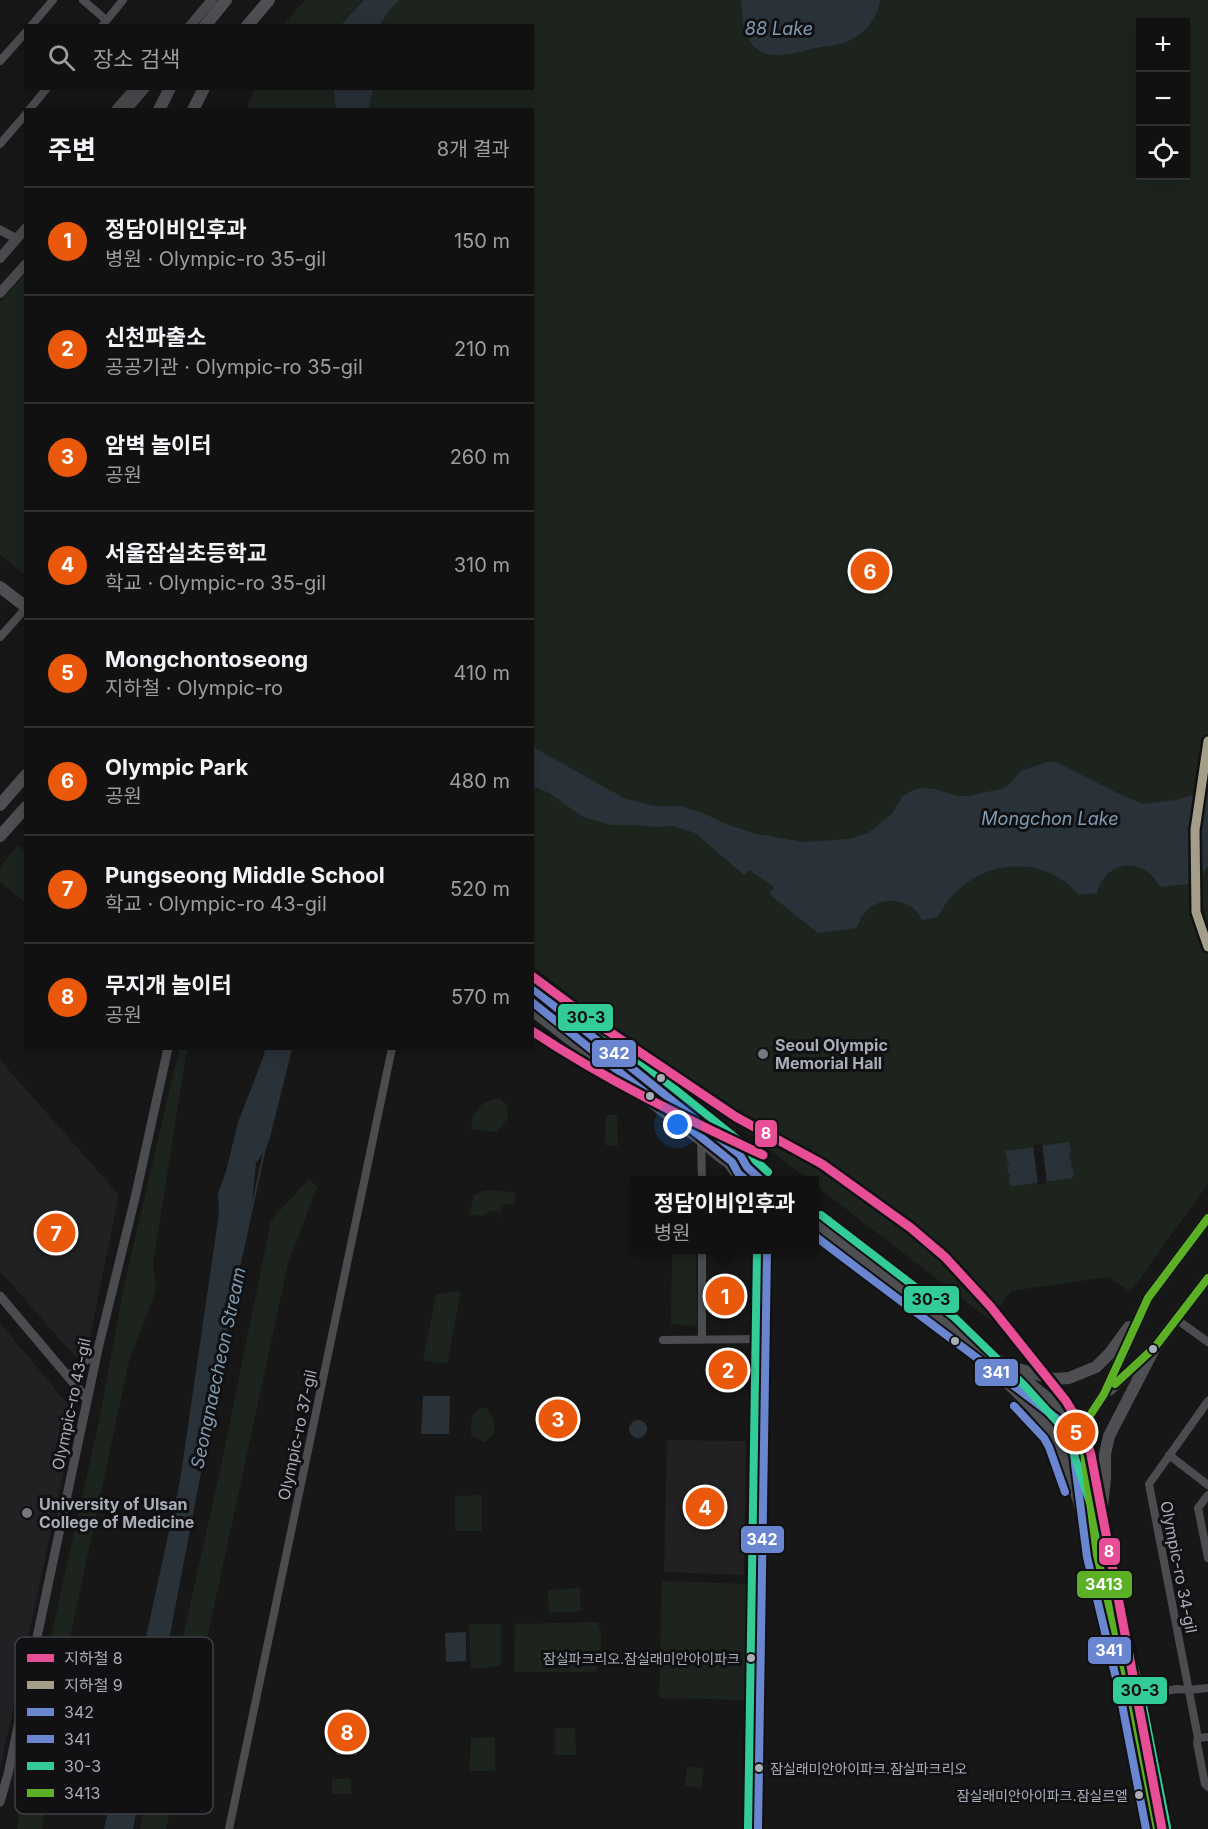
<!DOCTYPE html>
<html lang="ko">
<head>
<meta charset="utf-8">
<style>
	:root { --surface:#111; --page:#1e1f1f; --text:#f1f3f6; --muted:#9c9d9f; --line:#303131; --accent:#ea580c }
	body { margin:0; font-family:Inter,"Noto Sans KR",sans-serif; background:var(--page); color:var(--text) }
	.controls { position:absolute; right:18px; top:18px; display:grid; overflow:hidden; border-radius:0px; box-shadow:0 3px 15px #0003 }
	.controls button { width:54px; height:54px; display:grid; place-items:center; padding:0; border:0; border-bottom:2px solid var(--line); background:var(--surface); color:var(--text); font:30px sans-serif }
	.you { position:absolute; left:678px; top:1125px; width:21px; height:21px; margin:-15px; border:4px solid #fff; border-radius:50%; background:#1a73e8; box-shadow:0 0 0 9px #1a73e833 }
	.badge { display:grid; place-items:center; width:39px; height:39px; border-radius:50%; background:var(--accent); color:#fff; font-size:20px; font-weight:700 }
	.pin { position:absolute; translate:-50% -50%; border:3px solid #fff; box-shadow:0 2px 6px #0006 }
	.popup { position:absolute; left:630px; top:1176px; width:189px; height:78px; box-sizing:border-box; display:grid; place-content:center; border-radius:0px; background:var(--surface); filter:drop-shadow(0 2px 4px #0005); font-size:20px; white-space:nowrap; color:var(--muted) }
	.popup b { font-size:22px; color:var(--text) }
	.popup::after { content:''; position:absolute; left:50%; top:100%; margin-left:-12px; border:12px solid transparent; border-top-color:var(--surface) }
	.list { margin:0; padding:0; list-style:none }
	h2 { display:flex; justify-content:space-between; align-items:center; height:78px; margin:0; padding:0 24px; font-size:26px }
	h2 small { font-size:20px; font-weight:400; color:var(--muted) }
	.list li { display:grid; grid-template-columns:39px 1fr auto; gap:18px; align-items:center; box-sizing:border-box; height:108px; padding:0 24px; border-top:2px solid var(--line) }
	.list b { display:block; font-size:22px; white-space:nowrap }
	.list p { margin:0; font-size:20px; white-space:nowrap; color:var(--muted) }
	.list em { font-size:20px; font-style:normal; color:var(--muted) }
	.icon { flex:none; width:33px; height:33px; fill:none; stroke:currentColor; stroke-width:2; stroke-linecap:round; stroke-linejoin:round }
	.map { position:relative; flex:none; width:1208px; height:1829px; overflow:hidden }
	.search { position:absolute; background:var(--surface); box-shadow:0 3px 15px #0003; left:24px; top:24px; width:510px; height:66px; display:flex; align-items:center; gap:15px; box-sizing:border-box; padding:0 21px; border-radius:0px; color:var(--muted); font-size:22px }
	.panel { position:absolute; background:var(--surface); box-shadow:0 3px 15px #0003; left:24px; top:108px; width:510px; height:942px; border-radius:0px }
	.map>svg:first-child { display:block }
</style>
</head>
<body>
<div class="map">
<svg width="1208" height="1829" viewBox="0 0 1208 1829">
	<rect width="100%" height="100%" fill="#171717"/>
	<path fill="#212123" d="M0 1060 119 1195 88 1347 76 1358 0 1271Z
		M0 1323 76 1414 0 1769Z
		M667 1440 746 1441 744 1575 664 1572Z"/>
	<path fill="#1d241e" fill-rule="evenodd" d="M305 0H1208V1184L1130 1292 1109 1277 1011 1291 990 1320 815 1185V1180H809L533 967 532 110H246L255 89 532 88V26L283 25ZM1140 22H1186V176H1140Z
		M25 274V575L0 555V302Z
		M18 845 25 852V902L0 882V867Z
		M179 1049H187L153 1264 156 1290 129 1361 68 1647 42 1829H17L45 1663 99 1421 124 1286Z
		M500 1098 507 1106 508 1118 497 1132 471 1129 473 1115 484 1102Z
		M606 1115H617L618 1146 605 1145Z
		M309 1179 317 1187 288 1264 166 1829H140L221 1466 271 1220Z
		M496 1190 515 1193V1204L501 1205 500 1218 499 1211H491L484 1216 469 1215 474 1195 484 1191Z
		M672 1250H696L697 1326 671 1324Z
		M461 1291 447 1364 423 1360 436 1294Z
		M574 1407 575 1430 540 1431V1409Z
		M481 1408H486C496 1419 500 1433 484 1442L471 1435C471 1424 470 1414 481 1408Z
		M482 1495V1531H455V1496Z
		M662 1581 750 1584 747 1700 659 1698Z
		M580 1588 581 1611 549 1613 548 1590Z
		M598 1622C604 1640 601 1654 596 1672H514L515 1624Z
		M469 1624H501V1666L471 1669Z
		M365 1722 364 1744 330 1742 327 1723Z
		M555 1728H575L576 1755H555Z
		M495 1737V1771H469L471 1738Z
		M687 1766 704 1768 701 1788 685 1786Z
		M332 1779H351V1794H332Z"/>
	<path fill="#2a3239" d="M364 0H399L388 12 380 25H341Z
		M741 0H880C878 20 862 37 843 43 834 46 825 46 816 48 793 53 765 65 749 40 741 28 743 14 741 0Z
		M334 89H373L368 109H336Z
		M533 747 624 798 653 806H681L705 814 728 825 757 834 804 842 849 839 868 833 892 814 902 797 911 791 921 788 934 789 958 796H968L1001 789 1009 785 1021 771 1047 762H1056L1125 797 1144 804 1175 800 1198 794 1208 788V866L1196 883 1160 887C1144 856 1106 859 1097 893L1078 895C1074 890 1070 885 1065 882 1022 849 959 871 938 917L922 920C912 897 878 894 863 915 860 919 859 924 856 928L818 933 769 894 774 887 749 870 744 875 695 833 673 826 657 827 638 825H611L583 817 551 794 533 786Z
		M265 1049H292L270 1137 266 1149 256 1163 252 1205 133 1829H104L180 1481 219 1213 218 1194 226 1171 238 1122 263 1058Z
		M1069 1142 1071 1151 1069 1155 1072 1163 1071 1167 1073 1169 1074 1175 1072 1178 1012 1186 1010 1184 1009 1178 1011 1175 1008 1172 1007 1166 1010 1163 1007 1160 1005 1151Z
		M423 1396H450L449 1434H421Z
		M629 1429a9 9 0 1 1 18 0a9 9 0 1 1-18 0Z
		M466 1632V1661L446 1662 445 1633Z
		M337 1745H357V1755H336Z"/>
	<path fill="#171717" d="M1042 1144 1047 1183 1038 1184 1033 1145Z"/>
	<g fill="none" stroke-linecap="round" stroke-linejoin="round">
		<path stroke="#2a3239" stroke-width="2" d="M242 1254 265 1148"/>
		<path stroke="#4b4c50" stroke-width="8" d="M83 0 106 20
			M31 26 53 0
			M102 26 123 0
			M0 61 26 32
			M29 110 47 88
			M0 144 26 114
			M0 637 26 608
			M701 1140 702 1180
			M702 1250V1340
			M1176 1319 1208 1342
			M663 1340 765 1339
			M1208 1401 1149 1484 1198 1738 1197 1743 1205 1784 1208 1787
			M1169 1455 1208 1485
			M1208 1495 1198 1508 1208 1558
			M1131 1697 1177 1689 1189 1690 1208 1688
			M1198 1738 1208 1737
			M229 1829 392 1048"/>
		<path stroke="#4b4c50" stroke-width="9" d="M0 230 17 239
			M726 1161 740 1180
			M0 1296 87 1399
			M69 1376 98 1349
			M0 1802 8 1774 98 1349 135 1198 168 1048
			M758 1829 767 1250"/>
		<path stroke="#4a4a4e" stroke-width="10" d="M190 26 212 0
			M116 110 135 88
			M126 110 145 88
			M0 258 26 228
			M0 293 26 264
			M747 1167 761 1180
			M767 1253 768 1250"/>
		<path stroke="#4d4f52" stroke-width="12" d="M205 26 226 0
			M247 26 269 0
			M159 110 170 88
			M193 110 204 88
			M0 587 26 607
			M0 805 26 775
			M0 836 26 807
			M532 988 740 1155 747 1167
			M532 1010 701 1140C718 1154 724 1164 747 1167
			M815 1223 946 1323 1007 1366 1083 1426 1085 1463 1097 1555 1131 1697 1157 1829
			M969 1346C998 1376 1039 1407 1059 1443L1088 1528
			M1014 1368 1054 1379 1069 1378 1096 1367 1110 1353 1129 1327
			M1109 1390 1155 1347 1208 1278
			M1083 1426 1104 1394 1148 1298 1208 1218
			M1099 1535 1105 1478V1454L1109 1436 1155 1347"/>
		<g stroke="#111113" stroke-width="12">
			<path id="bus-1" d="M532 988 740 1155 747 1167 761 1180
				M758 1829 767 1250"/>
		</g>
		<g stroke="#111113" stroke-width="12">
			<path id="bus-2" d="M532 1002 732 1162 738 1173 746 1180
				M815 1236C901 1302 988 1365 1073 1431L1075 1464 1087 1557 1121 1699 1146 1829
				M1014 1406 1044 1438 1049 1447 1065 1492"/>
		</g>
		<g stroke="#111113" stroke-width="12">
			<path id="bus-3" d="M539 980 747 1147 755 1160 768 1172
				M821 1215 953 1316 1023 1384 1061 1426 1069 1440 1107 1553 1141 1695 1167 1827
				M748 1829 757 1250"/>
		</g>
		<g stroke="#111113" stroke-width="12">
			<path id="bus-4" d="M1115 1384 1155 1347 1208 1278
				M1083 1426 1085 1463 1097 1555 1131 1697 1157 1829
				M1083 1426 1104 1394 1148 1298 1208 1218"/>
		</g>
		<use href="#bus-1" stroke="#6a86d1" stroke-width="8"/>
		<use href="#bus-2" stroke="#6a86d1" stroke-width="8"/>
		<use href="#bus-3" stroke="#3c9" stroke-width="8"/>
		<use href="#bus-4" stroke="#5bb025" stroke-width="8"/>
		<g stroke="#111113" stroke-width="14">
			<path id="metro-1" d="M532 976 586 1016 736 1117 822 1164 911 1228 945 1257 990 1306 1066 1401 1084 1431 1091 1455 1162 1829
				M532 1031C606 1080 684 1118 763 1155"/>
		</g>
		<g stroke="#111113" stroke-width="14">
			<path id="metro-2" d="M1208 741 1195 830 1196 912 1208 947"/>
		</g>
		<use href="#metro-1" stroke="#e84e95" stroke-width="9"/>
		<use href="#metro-2" stroke="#a49d87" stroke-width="9"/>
	</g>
	<g fill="#757880" stroke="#111113" stroke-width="2">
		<circle cx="763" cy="1054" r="6"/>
		<circle cx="27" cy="1513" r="6"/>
	</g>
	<g fill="#a8adb8" stroke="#111113" stroke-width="2">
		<circle cx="661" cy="1078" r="5"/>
		<circle cx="650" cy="1096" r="5"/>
		<circle cx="955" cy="1341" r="5"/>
		<circle cx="1153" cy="1349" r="5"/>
		<circle cx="751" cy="1658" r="5"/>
		<circle cx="759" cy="1768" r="5"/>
		<circle cx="1139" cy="1795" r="5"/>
	</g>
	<g text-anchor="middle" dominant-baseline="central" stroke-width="6" stroke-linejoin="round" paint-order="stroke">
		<g font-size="14" fill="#a8adb8" stroke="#111113" text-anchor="end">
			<text x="740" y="1658">잠실파크리오.잠실래미안아이파크</text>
			<text x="770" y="1768" text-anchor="start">잠실래미안아이파크.잠실파크리오</text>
			<text x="1128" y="1795">잠실래미안아이파크.잠실르엘</text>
		</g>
		<g font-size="16" font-weight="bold" fill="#a8adb8" stroke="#111113" text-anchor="start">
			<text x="775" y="1045">Seoul Olympic<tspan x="775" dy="18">Memorial Hall</tspan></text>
			<text x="39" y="1504">University of Ulsan<tspan x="39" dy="18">College of Medicine</tspan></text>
		</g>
		<g font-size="16" fill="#a8adb8" stroke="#111113">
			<text transform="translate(71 1404) rotate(-78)">Olympic-ro 43-gil</text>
			<text transform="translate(297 1435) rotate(-78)">Olympic-ro 37-gil</text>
			<text transform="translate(1179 1567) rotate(79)">Olympic-ro 34-gil</text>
		</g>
		<g font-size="18" font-style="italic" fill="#7f9bb3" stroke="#111113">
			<text x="779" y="28">88 Lake</text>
			<text x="1050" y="818">Mongchon Lake</text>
			<text transform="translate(218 1368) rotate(-78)">Seongnaecheon Stream</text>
		</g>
	</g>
	<rect x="15" y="1637" width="198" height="177" rx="9" fill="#111113" stroke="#3e4045" stroke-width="1.5"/>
	<rect x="27" y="1654" width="27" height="8" fill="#e84e95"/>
	<rect x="27" y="1681" width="27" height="8" fill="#a49d87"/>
	<rect x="27" y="1708" width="27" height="8" fill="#6a86d1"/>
	<rect x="27" y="1735" width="27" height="8" fill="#6a86d1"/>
	<rect x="27" y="1762" width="27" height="8" fill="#3c9"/>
	<rect x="27" y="1789" width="27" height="8" fill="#5bb025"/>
	<g font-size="16" fill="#a8adb8">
		<text x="64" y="1664">지하철 8</text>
		<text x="64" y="1691">지하철 9</text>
		<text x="64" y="1718">342</text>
		<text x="64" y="1745">341</text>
		<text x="64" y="1772">30-3</text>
		<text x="64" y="1799">3413</text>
	</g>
	<g stroke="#111113" stroke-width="2">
		<rect x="557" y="1003" width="57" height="29" rx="6" fill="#3c9"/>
		<rect x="591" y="1039" width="46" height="29" rx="6" fill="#6a86d1"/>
		<rect x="754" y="1119" width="24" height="29" rx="6" fill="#e84e95"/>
		<rect x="903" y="1285" width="57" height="29" rx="6" fill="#3c9"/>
		<rect x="974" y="1358" width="45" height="29" rx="6" fill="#6a86d1"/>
		<rect x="740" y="1525" width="45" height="29" rx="6" fill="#6a86d1"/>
		<rect x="1098" y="1537" width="23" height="29" rx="6" fill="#e84e95"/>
		<rect x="1076" y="1570" width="57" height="29" rx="6" fill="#5bb025"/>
		<rect x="1087" y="1636" width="45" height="29" rx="6" fill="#6a86d1"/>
		<rect x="1112" y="1676" width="56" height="29" rx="6" fill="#3c9"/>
	</g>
	<g font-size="16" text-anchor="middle" font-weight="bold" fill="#fff">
		<text x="614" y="1059">342</text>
		<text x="766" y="1139">8</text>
		<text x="996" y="1378">341</text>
		<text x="762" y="1545">342</text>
		<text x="1109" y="1557">8</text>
		<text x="1104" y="1590">3413</text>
		<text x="1109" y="1656">341</text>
	</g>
	<g font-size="16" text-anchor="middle" font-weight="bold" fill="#111">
		<text x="586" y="1023">30-3</text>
		<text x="931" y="1305">30-3</text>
		<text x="1140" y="1696">30-3</text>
	</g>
</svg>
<div class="controls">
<button>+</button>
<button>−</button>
<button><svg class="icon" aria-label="locate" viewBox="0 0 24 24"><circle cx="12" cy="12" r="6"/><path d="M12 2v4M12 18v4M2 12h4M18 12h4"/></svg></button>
</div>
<div class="you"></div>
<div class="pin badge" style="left:725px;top:1296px">1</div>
<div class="popup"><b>정담이비인후과</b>병원</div>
<div class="pin badge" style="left:728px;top:1370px">2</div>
<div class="pin badge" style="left:558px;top:1419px">3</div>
<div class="pin badge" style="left:705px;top:1507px">4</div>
<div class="pin badge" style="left:1076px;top:1432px">5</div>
<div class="pin badge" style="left:870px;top:571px">6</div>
<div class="pin badge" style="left:56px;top:1233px">7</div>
<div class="pin badge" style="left:347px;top:1732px">8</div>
<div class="search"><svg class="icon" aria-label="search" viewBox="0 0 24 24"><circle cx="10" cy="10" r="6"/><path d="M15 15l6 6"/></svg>장소 검색</div>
<section class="panel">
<h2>주변<small>8개 결과</small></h2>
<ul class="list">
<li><span class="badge">1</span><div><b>정담이비인후과</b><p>병원 · Olympic-ro 35-gil</p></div><em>150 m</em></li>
<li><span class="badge">2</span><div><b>신천파출소</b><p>공공기관 · Olympic-ro 35-gil</p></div><em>210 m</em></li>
<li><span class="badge">3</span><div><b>암벽 놀이터</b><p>공원</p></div><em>260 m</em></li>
<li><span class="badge">4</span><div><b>서울잠실초등학교</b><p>학교 · Olympic-ro 35-gil</p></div><em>310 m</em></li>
<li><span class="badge">5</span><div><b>Mongchontoseong</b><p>지하철 · Olympic-ro</p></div><em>410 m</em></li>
<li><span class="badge">6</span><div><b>Olympic Park</b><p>공원</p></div><em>480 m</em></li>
<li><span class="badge">7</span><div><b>Pungseong Middle School</b><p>학교 · Olympic-ro 43-gil</p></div><em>520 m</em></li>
<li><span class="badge">8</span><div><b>무지개 놀이터</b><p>공원</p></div><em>570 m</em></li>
</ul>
</section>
</div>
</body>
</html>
